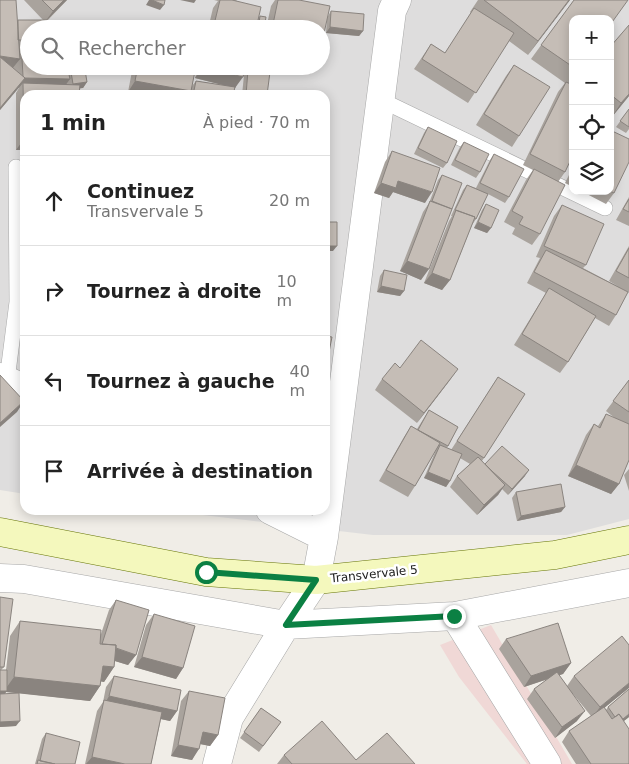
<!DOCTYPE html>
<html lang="fr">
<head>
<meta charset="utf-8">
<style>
	:root { --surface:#fff; --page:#f2f2f2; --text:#222; --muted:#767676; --line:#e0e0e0 }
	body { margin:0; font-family:"DejaVu Sans",sans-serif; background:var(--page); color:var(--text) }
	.controls { position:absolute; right:15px; top:15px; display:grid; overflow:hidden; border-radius:10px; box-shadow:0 2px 12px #0003 }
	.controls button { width:45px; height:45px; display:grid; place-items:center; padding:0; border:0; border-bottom:1px solid var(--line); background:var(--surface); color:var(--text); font:25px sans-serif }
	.stop { position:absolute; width:15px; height:15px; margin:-11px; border:4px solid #0b8043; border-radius:50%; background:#fff }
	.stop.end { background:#0b8043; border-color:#fff; box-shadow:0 1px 5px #0008 }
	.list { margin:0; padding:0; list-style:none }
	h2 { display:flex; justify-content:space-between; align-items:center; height:65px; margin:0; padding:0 20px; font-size:21px }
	h2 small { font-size:16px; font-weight:400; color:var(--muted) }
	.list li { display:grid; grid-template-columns:32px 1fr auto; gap:15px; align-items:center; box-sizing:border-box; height:90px; padding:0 20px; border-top:1px solid var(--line) }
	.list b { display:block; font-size:19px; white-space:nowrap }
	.list p { margin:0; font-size:16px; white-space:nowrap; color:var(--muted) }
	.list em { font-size:16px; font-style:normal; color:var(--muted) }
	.icon { flex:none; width:28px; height:28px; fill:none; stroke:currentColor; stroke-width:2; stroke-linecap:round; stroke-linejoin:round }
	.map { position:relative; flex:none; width:629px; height:764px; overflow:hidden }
	.search { position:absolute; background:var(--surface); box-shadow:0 2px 12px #0003; left:20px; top:20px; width:310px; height:55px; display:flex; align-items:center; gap:12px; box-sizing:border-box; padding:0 18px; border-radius:28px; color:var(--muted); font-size:19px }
	.panel { position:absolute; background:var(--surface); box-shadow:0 2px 12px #0003; left:20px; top:90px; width:310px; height:425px; border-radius:15px }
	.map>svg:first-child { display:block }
</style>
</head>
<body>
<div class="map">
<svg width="629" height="764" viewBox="0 0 629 764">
	<rect width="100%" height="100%" fill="#f0ede7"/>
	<path fill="#dedddd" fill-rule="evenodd" d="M0 0H629V519L567 535H373L160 510H325V95H25V494L0 490ZM573 19H610V191H573ZM29 29H321V66H29Z"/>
	<path fill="#f0d8d6" d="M491 625 572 764H527L459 677 440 645Z"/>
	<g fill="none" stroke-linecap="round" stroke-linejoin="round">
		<g stroke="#a7a7a7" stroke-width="16">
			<path id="service" d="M381 100 605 208
				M7 380 17 302 16 167"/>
		</g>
		<g stroke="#a7a7a7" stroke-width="29">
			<path id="minor" d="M0 377 25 389
				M270 510 324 537
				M0 578 24 579 286 625 455 616 629 583
				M455 616 547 764
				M217 764 229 718 286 625 316 580 324 537 392 11 397 0"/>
		</g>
		<g stroke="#677608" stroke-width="29">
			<path id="secondary" d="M0 532 206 572 316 580 555 555 629 540"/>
		</g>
		<use href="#service" stroke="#fff" stroke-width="15"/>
		<use href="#minor" stroke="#fff" stroke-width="28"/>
		<use href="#secondary" stroke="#f4f8bd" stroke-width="28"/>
	</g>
	<path fill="#a9a39d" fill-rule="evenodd" d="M0 0 17 21 18 20H43L24 0H67L47 21 29 29 69 75 71 72 87 82 83 88H80L25 150H16V93L19 88H18L0 110Z
		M214 0H237L236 1 258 20 260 16 264 29H208L213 8 218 1Z
		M275 0H299L328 16 331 11 363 31 359 36 326 33 327 19 321 29H266L271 6Z
		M478 0H570L528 55 509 41 468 103 414 69 431 44 445 53 471 13 470 12Z
		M574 0 573 78 569 83 565 172 558 182 540 234 532 245 512 234 515 228 504 222 526 180 533 170 523 165 558 92 565 83 531 59Z
		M146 22 186 29H141Z
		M629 25V96L611 118 610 47Z
		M514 65 519 136 512 147 476 125 506 76Z
		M133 66H196L192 86 196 81 226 86 195 78 198 66H246L235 88H234L233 95H190L191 92H128Z
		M248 70 267 95H242L244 75Z
		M629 109V129L626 133 616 127Z
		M428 127 447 163 443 168 414 154 424 133Z
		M464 142 480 172 476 178 451 165 460 147Z
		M392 151 425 203 393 192 389 198 374 193 385 162Z
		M494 154 509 197 505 203 488 194 476 219 472 225 450 280 442 290 424 283 449 221 452 216H451L463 190 467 185 476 188 490 160Z
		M25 156V206H24V158Z
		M573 167V187L565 183Z
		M442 175 421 280 400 271 423 212 429 203 438 180Z
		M581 191H610L614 193 606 204Z
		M629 197V226L616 220Z
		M486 204 491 228 487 233 474 228 482 210Z
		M562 205 586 265 583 268 619 287 609 281 629 246V293L628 292 616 315 609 326 595 318 568 362 560 373 514 345 546 293 527 283 540 258 536 257 554 216Z
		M25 207V223H24L23 209Z
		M384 270 404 291 400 296 377 292 380 276Z
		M25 301V337H21Z
		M400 368 450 380 417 423 375 390 382 379Z
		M498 377 525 394 482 461 485 464 525 476 508 495 502 489 498 495 477 515 450 487 457 476 470 464 460 458 450 481 446 487 424 478 436 450 415 486 408 497 379 481 404 437 411 426 417 429 429 410 458 427 447 448 451 450Z
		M629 380V460L619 484 611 494 568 476 586 435 594 424 598 426 606 414 616 419 606 411Z
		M629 469V491L624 475Z
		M516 492 565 507 561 512 517 521 512 498Z
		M0 597 4 667 1 670H6L10 636 20 621 101 634 109 610 116 600 136 655 128 665 115 661 114 667 104 682 101 681 100 686 90 701 19 693 16 726 0 727ZM6 692 18 693 5 694Z
		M154 614 183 668 176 679 134 667 146 625Z
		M506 639 571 663 563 674 559 675 567 686 574 676 606 710 608 707 629 689V717L624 721 629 764H576L562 742 569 731 591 716 573 694 577 721 555 738 527 699 534 689 548 679 524 687 499 649Z
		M114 676 177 711 170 721 161 719 151 764H85L97 711 103 702 106 687Z
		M189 691 218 735 210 746 200 744 192 760 171 756 181 701Z
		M261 708 281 722 259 752 240 738Z
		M46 733 75 764H35L42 739Z
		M284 755 356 760 415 764H277Z"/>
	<path fill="#8a847f" d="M64 0H67L45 22 53 11Z
		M149 0H152L164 5 160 10 146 5Z
		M180 0H196L194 3Z
		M569 0H570L528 55 538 41Z
		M330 27 363 31 359 36 326 33Z
		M0 56 20 59 12 69 0 67Z
		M270 66H316L310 74Z
		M203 67 243 77 235 88 195 78Z
		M23 78 70 79 62 90 23 83 0 110V108Z
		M135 81 191 91 189 95H145L128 92Z
		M87 82 83 88 69 90 73 84Z
		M629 94V96L611 118 621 103Z
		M24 139H25V150H16Z
		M398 181 432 192 425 203 393 192 389 198 374 193 381 183Z
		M478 222 491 228 487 233 474 228Z
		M325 246H337L333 251H325Z
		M407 261 429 269 421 280 400 271Z
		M432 273 450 280 442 290 424 283Z
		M381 286 404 291 400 296 377 292Z
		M25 332V337H21Z
		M458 369 450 380 417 423 424 413Z
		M24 401 17 412 0 427V423Z
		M576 465 619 484 611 494 568 476Z
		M529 470 525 476 508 495 512 489Z
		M428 472 450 481 446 487 424 478Z
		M505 485 498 495 477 515 484 505Z
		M565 507 561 512 517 521 521 516Z
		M102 644 136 655 128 665 95 655Z
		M142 657 183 668 176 679 134 667Z
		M571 663 563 674 524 687 531 676Z
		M103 666 114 667 104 682 92 680Z
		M14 677 100 686 90 701 6 692 3 697H0V691H4Z
		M629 683V688L592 718 600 707Z
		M109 696 177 711 170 721 103 707Z
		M585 711 577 721 555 738 562 727Z
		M629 714V717L616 727 620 722Z
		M20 721 16 726 0 727V722Z
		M203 732 218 735 210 746 195 743Z
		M178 745 199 749 192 760 171 756Z
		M92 757 125 764H86Z"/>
	<path fill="#c5bdb6" stroke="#8a847f" d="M0 0H16L20 59 0 56Z
		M42 0H64L53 11Z
		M152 0H165L164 5Z
		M220 0H232L261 7 256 29H213Z
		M278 0H299L330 6 321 47V29H272Z
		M484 0H569L538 41Z
		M574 0H628L610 25V19H573V67L541 45Z
		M474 8 514 33 476 93 422 59 431 44 445 53Z
		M331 11 364 14 363 31 330 27Z
		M260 16 266 17 264 29H258Z
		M18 20H47L46 29H29V40H18Z
		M146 22 186 29H145Z
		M629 25V94L621 103 610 94V47Z
		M21 41H29V66H67L70 79 25 78 23 76Z
		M0 57 25 78 0 108Z
		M514 65 550 87 519 136 484 114Z
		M138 66H196L191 91 135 81Z
		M203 66H246L243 77 203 67Z
		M85 70 87 82 73 84 71 72Z
		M248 70 270 72 267 95H246Z
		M196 81 235 87 233 95H193Z
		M566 82 573 85V155L565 172 530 154Z
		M23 83 80 85 79 95H25V139H24Z
		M629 109V127L620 121Z
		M428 127 457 141 447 163 418 148Z
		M610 130 629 139V162L614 193 610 191Z
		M464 142 489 154 480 172 455 160Z
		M392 151 440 168 432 192 398 181 396 188 381 183Z
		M494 154 524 169 509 197 480 183Z
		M534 169 565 185 540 234 519 224 523 217 512 211Z
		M442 175 462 183 452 209 432 201Z
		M467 185 488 194 476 219 474 218 475 217 455 210Z
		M629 199V212L623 209Z
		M430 201 452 209 429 269 407 261Z
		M486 204 499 210 491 228 478 222Z
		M562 205 604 224 586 265 544 246Z
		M456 210 475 217 450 280 432 273Z
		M325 222H337V246H325Z
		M629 248V278L616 271Z
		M546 250 628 292 616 315 534 272Z
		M384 270 407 275 404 291 381 286Z
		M549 288 596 316 568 362 522 334Z
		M325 336 332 337 325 372Z
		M421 340 458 369 424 413 382 379 395 363 400 368Z
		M0 375 24 401 0 423Z
		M498 377 525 394 484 458 457 441Z
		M629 380V412L613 401Z
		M429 410 458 427 448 446 418 430Z
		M606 414 629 424V460L619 484 576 465 594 424 600 428Z
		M411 426 440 443 415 486 386 470Z
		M440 445 462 454 450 481 428 472Z
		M502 446 529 470 512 489 493 472 485 464Z
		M478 457 505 485 484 505 457 476Z
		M561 484 565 507 521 516 516 492Z
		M0 597 13 599 4 667H0Z
		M116 600 149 610 136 655 116 648V645L102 644Z
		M154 614 195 626 183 668 142 657Z
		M20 621 101 630 100 644 116 645 114 667 103 666 100 686 14 677Z
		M558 623 571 663 531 676 506 639Z
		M622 636 629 645V683L600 707 574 676Z
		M0 670H7V691H0Z
		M557 672 585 711 562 727 534 689Z
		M114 676 181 690 177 711 109 696Z
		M629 689V714L623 719 619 714 615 717 608 707Z
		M189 691 225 698 218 735 203 732 199 749 178 745Z
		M19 693 20 721 0 722V694Z
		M104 700 162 712 151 764H125L92 757Z
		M604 707 612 719 619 714 629 729V764H591L569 731Z
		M261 708 281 722 263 746 244 732Z
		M322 721 356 760 387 733 415 764H292L284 755Z
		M46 733 80 742 75 764H55L40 761Z
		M38 760 55 764H37Z"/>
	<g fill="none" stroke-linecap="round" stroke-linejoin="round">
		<path stroke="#0b8043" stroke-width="6" d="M206 572 316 580 286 625 454 616"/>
	</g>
	<g text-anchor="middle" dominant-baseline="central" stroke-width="5" stroke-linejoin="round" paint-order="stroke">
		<g font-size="12" fill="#202020" stroke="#fff">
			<text transform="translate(374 574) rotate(-6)">Transvervale 5</text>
		</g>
	</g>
</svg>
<div class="controls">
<button>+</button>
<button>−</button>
<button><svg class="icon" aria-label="locate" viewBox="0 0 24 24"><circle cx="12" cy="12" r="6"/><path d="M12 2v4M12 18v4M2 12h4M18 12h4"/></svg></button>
<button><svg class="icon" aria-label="layers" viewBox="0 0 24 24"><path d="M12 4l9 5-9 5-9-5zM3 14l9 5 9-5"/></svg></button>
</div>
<div class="stop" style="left:206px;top:572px"></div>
<div class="stop end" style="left:454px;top:616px"></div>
<div class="search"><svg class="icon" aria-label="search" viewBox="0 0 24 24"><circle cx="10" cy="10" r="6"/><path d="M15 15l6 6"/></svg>Rechercher</div>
<section class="panel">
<h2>1 min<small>À pied · 70 m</small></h2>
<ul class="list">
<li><svg class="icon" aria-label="ahead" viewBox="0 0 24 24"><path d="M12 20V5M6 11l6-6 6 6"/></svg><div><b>Continuez</b><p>Transvervale 5</p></div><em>20 m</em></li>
<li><svg class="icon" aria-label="right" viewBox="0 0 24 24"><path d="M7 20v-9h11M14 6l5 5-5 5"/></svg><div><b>Tournez à droite</b></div><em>10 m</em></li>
<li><svg class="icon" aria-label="left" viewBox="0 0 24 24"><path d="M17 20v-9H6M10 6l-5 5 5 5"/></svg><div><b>Tournez à gauche</b></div><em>40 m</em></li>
<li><svg class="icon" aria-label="arrive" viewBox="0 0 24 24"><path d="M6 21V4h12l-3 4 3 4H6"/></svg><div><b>Arrivée à destination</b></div></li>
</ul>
</section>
</div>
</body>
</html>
